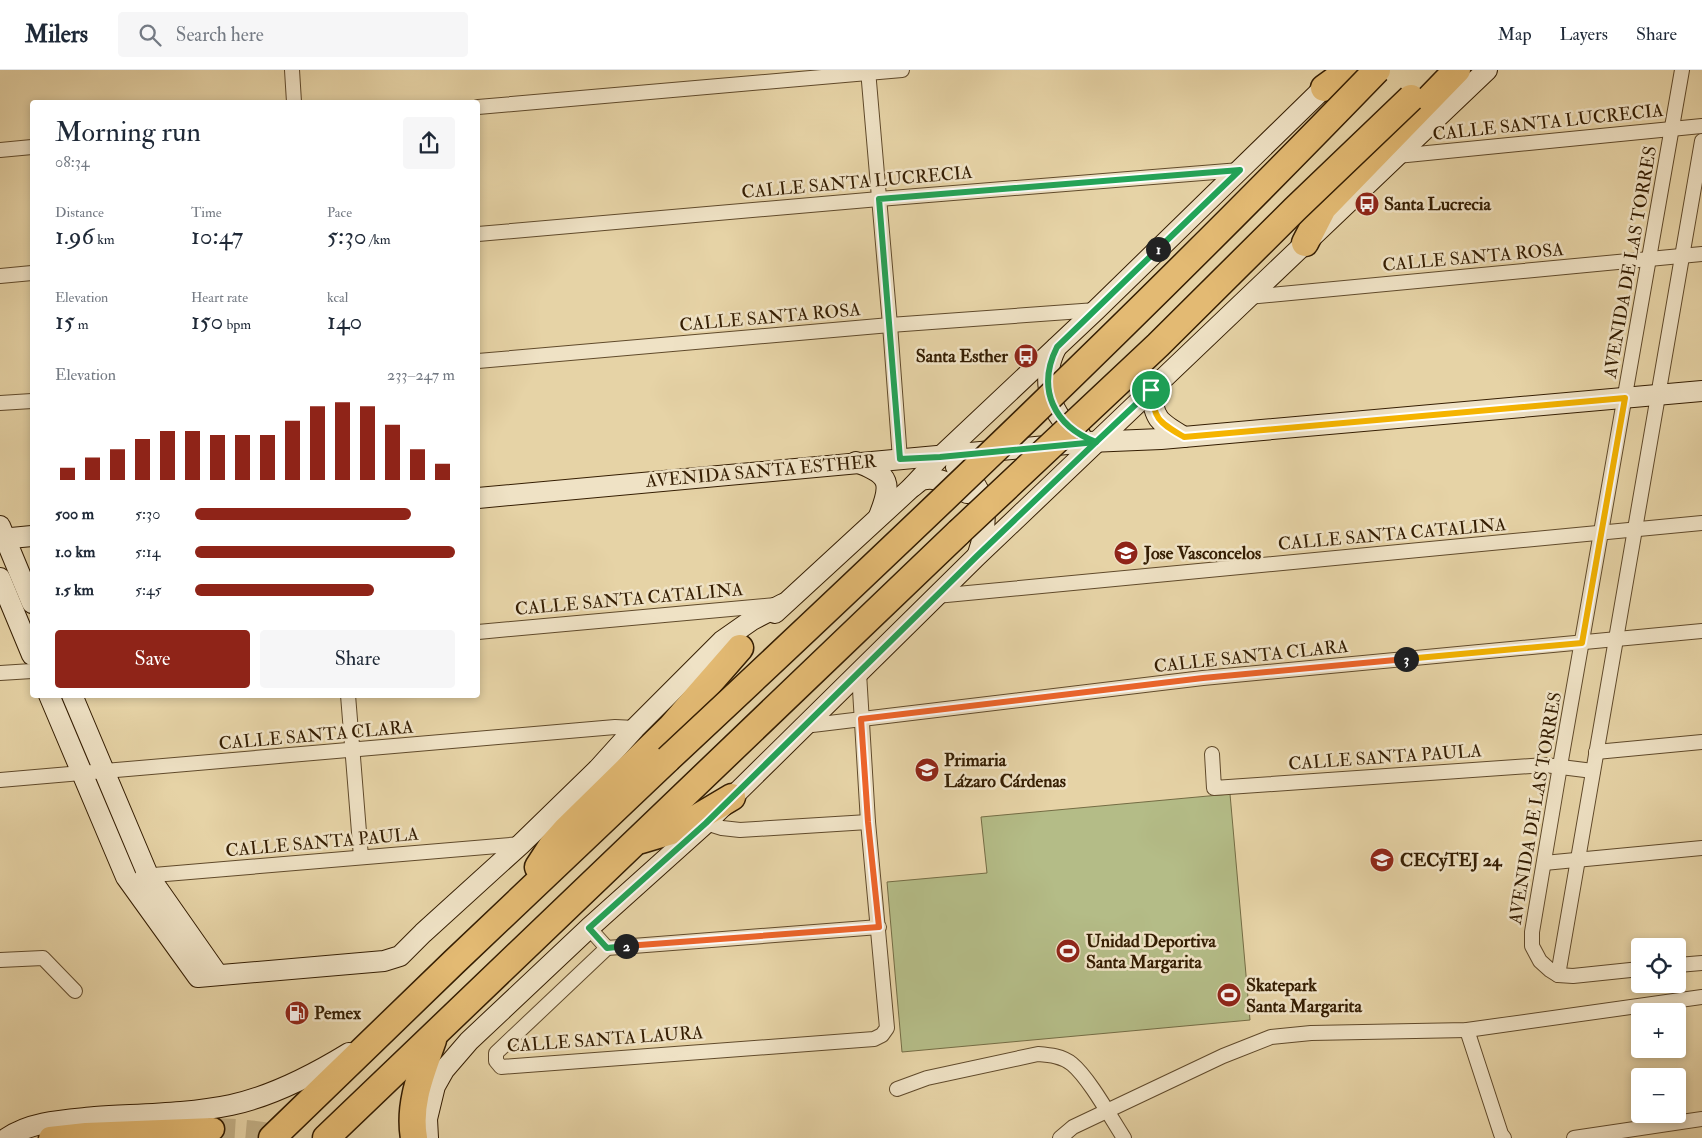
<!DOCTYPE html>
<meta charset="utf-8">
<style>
body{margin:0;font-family:"IM FELL Double Pica",serif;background:#f6f6f7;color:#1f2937;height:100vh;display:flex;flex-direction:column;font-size:19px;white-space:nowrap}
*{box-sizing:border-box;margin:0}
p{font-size:16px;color:#747a83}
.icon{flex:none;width:28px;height:28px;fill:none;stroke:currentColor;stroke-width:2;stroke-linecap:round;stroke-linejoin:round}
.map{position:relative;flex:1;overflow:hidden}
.details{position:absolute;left:30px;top:30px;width:450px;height:598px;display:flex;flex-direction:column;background:#fff;border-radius:5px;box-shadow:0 2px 8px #0003}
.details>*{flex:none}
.fabs{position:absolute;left:1631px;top:868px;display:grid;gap:10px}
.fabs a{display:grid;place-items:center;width:55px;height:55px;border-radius:5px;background:#fff;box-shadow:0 2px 8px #0003;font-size:25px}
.pin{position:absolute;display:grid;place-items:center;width:42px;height:42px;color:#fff;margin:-21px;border:2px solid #fff;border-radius:50%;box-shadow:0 1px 5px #0007}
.km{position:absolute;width:25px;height:25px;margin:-12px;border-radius:50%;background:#222;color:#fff;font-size:14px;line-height:25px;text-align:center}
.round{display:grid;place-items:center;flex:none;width:52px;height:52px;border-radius:5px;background:#f6f6f7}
.overview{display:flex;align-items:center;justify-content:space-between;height:85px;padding:0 25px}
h1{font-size:28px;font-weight:600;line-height:38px}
.stats{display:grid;grid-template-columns:repeat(3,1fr);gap:8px;height:85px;padding:5px 25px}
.stats div{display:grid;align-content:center}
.stats b{font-size:25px;font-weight:600}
.stats small{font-size:14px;font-weight:400}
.stats p{font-size:14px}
.chart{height:140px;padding:10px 25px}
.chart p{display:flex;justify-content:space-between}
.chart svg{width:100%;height:90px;margin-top:5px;stroke:#8f2418;stroke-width:6}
.primary-button{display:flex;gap:10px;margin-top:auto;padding:10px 25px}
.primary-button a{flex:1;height:58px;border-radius:5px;background:#8f2418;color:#fff;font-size:20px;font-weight:600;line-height:58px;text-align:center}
.primary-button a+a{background:#f6f6f7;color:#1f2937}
ul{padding:0 25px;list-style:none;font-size:16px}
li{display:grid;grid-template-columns:80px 60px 1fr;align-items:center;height:38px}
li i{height:12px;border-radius:6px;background:#8f2418}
header{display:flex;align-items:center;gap:30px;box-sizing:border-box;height:70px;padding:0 25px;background:#fff;border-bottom:1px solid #e0e1e3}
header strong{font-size:24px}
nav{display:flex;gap:28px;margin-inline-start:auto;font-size:18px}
.search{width:350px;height:45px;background:#f6f6f7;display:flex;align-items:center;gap:12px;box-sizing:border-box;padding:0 18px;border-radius:5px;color:#747a83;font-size:19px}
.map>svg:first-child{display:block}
.green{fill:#b4bc87;stroke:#746c44}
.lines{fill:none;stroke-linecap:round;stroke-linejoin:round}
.primary-tunnel{stroke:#c2af85;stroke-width:22;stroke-dasharray:22 11;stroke-linecap:butt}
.street-casing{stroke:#604a2b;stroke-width:16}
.secondary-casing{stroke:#341d02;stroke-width:22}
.primary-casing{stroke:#341d02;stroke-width:25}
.highway-casing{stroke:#341d02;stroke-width:29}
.street{stroke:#efe2c5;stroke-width:14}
.secondary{stroke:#efe2c5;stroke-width:20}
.primary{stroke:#e3ba73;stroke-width:22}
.highway{stroke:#e3ba73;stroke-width:26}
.highway-bridge-casing{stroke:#341d02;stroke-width:29;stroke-linecap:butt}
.highway-bridge{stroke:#e3ba73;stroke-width:26}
.split-1-casing{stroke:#fff;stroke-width:10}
.split-2-casing{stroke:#fff;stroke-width:10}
.split-3-casing{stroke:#fff;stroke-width:10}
.split-4-casing{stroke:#fff;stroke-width:10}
.split-1{stroke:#22a559;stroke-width:6}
.split-2{stroke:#22a559;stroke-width:6}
.split-3{stroke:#f0652b;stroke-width:6}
.split-4{stroke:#f5b400;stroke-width:6}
.labels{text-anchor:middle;stroke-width:5;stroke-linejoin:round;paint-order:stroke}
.street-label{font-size:18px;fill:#341d02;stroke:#efe2c5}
.poi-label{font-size:18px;font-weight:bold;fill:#341d02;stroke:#efe2c5;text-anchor:start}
</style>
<header>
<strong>Milers</strong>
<div class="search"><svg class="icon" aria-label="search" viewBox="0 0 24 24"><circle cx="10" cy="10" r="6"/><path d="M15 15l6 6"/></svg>Search here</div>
<nav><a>Map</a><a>Layers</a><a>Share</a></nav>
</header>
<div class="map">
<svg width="1702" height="1068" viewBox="0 0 1702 1068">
<rect width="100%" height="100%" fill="#e6d3a6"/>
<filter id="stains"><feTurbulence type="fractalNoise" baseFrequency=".004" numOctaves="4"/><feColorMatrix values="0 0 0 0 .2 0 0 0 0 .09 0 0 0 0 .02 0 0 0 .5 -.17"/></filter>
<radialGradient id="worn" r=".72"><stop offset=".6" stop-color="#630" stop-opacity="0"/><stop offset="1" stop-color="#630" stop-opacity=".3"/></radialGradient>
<polygon class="green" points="1230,724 1250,950 902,982 887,812 987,803 981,747"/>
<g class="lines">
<path class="primary-tunnel" d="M213 1059C238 1060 262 1061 286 1068"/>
<defs>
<g id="street">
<polyline points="292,0 294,32"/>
<polyline points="868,0 890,255 900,389"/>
<polyline points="478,37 902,0"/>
<polyline points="0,80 32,77"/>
<polyline points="1397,86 1702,56"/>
<polyline points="478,164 879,129 1240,100"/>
<polyline points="0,206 32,203"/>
<polyline points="1248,227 1702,184"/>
<polyline points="478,291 890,255 1096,240"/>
<polyline points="0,333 32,331"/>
<polyline points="936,526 1702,453"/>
<polyline points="478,562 775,535"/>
<polyline points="0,603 32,601"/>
<polyline points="348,625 361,787"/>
<polyline points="804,656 1203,608 1702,561"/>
<polyline points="1596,682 1702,672"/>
<polyline points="1212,684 1214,718 1545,695 1593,701"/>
<polyline points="0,710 615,657 635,658"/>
<polyline points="706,753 722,758 740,760 868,752"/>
<polyline points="1544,793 1702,778"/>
<polyline points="142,806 521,774"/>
<polyline points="589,858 607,878 496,983 496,991 501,997 874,969 882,965 887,958 868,752 859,603"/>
<polyline points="607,878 879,857"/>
<polyline points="0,890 43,888 75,921"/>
<polyline points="1678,895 1702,893"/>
<polyline points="1640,899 1573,906 1558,905 1550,900 1540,891 1532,876 1532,862 1560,696 1682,0"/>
<polyline points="1558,905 1702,71"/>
<polyline points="1467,960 1501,1064 1504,1068"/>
<path d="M897 1019 927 1008 1038 984C1050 985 1062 986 1072 994 1089 1008 1111 1048 1124 1068"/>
<polyline points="1060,1068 1073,1057 1223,986 1271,967 1311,963 1467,960 1702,927"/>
<polyline points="1574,1068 1702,1049"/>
</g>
<g id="secondary">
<path d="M1056 278C1040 310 1049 347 1081 366"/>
<path d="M1151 320C1154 350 1159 352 1184 367"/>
<path d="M856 392C891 405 892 413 879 446"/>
<path d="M956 397C990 418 989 451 978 484"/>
<path d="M912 417C915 415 919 411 922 410 935 405 956 416 967 423"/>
<polyline points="478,428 1089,372 1161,369 1702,321"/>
<polyline points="0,456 32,533"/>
<polyline points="0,469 32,466"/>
<polyline points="0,508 32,585"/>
<polyline points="775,543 912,417 940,387 1096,240 1334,8"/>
<polyline points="49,625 126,807 198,907 384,891 400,886 423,863 521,774 598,699 635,658 722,571 752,550 783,534"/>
<polyline points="72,625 148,805 218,905"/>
<path d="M7 1068C31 1051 66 1050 95 1047 139 1044 188 1044 231 1035 273 1026 313 1005 349 983"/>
<polyline points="428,1068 427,1049 435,1016 444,1000 469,971 589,858 706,753 977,486 1487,0"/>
</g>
<polyline id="primary" points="50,1068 86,1064 213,1059"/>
<g id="highway">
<polyline points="1324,18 1349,0"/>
<polyline points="1305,173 1323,138 1457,0"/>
<polyline points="641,770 678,759 732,727"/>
<polyline points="538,797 551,777 567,759 671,657 740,578"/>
<polyline points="272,1068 454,892 668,689"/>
<polyline points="326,1068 959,462"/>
<path d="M414 1068C408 1033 422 1002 433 970"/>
</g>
</defs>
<use href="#street" class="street-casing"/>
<use href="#secondary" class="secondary-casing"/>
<use href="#primary" class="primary-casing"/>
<use href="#highway" class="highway-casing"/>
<use href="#street" class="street"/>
<use href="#secondary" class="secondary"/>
<use href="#primary" class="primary"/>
<use href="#highway" class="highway"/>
<defs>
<g id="highway-bridge">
<polyline points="959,462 1158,275 1295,139 1411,28"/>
<path d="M668 689C909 464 1148 237 1377 0"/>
</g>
</defs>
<use href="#highway-bridge" class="highway-bridge-casing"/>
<use href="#highway-bridge" class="highway-bridge"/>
</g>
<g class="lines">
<defs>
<polyline id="split-1" points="1151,320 1096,372 940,387 900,389 879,129 1240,100 1158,179"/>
<path id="split-2" d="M626 876 607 878 589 858 706 753 977 486 1096 372C1054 356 1036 319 1057 277L1158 179"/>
<polyline id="split-3" points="626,876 879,857 868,752 861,649 1203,608 1406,589"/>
<path id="split-4" d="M1151 320C1154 350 1159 352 1184 367L1625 328 1582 573 1406 589"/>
</defs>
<use href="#split-1" class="split-1-casing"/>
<use href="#split-2" class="split-2-casing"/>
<use href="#split-3" class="split-3-casing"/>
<use href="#split-4" class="split-4-casing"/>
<use href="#split-1" class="split-1"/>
<use href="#split-2" class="split-2"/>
<use href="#split-3" class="split-3"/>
<use href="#split-4" class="split-4"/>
</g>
<defs>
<symbol id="bus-disc" viewBox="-11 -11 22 22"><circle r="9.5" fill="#8f2418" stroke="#efe2c5"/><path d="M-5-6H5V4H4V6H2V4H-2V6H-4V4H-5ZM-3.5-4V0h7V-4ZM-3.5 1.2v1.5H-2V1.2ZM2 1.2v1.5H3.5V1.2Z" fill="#fff"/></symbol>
<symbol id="school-disc" viewBox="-11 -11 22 22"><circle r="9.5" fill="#8f2418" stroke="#efe2c5"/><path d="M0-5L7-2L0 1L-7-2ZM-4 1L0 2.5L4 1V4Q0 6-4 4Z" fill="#fff"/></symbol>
<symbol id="university-disc" viewBox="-11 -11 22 22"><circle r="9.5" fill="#8f2418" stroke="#efe2c5"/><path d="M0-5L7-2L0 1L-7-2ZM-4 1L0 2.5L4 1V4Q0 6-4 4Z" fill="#fff"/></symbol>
<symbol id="stadium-disc" viewBox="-11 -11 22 22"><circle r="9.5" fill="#8f2418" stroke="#efe2c5"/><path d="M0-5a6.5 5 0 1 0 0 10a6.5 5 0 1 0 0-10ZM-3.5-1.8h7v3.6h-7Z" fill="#fff"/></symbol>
<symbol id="fuel-disc" viewBox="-11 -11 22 22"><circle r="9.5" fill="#8f2418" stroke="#efe2c5"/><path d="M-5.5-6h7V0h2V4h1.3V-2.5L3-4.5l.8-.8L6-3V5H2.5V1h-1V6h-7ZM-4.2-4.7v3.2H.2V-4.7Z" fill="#fff"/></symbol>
</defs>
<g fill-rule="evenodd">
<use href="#bus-disc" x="1353" y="120" width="28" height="28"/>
<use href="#bus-disc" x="1012" y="272" width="28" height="28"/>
<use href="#school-disc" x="1112" y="469" width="28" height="28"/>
<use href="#school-disc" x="913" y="686" width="28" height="28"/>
<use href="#university-disc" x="1368" y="776" width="28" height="28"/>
<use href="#stadium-disc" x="1054" y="867" width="28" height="28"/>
<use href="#stadium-disc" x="1215" y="911" width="28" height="28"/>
<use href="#fuel-disc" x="283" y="929" width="28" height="28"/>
</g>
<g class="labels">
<g class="street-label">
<text transform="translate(1548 52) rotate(-6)" y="6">CALLE SANTA LUCRECIA</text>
<text transform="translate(857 112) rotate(-5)" y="6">CALLE SANTA LUCRECIA</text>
<text transform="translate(1473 187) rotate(-5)" y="6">CALLE SANTA ROSA</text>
<text transform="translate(1630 192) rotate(-80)" y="6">AVENIDA DE LAS TORRES</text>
<text transform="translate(770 247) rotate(-5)" y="6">CALLE SANTA ROSA</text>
<text transform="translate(761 401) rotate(-5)" y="6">AVENIDA SANTA ESTHER</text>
<text transform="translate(1392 464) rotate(-5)" y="6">CALLE SANTA CATALINA</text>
<text transform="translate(629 529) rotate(-5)" y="6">CALLE SANTA CATALINA</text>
<text transform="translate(1251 586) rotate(-6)" y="6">CALLE SANTA CLARA</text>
<text transform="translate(316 665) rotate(-5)" y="6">CALLE SANTA CLARA</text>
<text transform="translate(1385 687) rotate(-4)" y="6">CALLE SANTA PAULA</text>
<text transform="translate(1535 738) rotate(-80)" y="6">AVENIDA DE LAS TORRES</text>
<text transform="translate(322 772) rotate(-5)" y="6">CALLE SANTA PAULA</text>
<text transform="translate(605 969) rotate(-4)" y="6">CALLE SANTA LAURA</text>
</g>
<g class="poi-label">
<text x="1384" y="140">Santa Lucrecia</text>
<text x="1008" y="292" text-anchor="end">Santa Esther</text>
<text x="1144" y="489">Jose Vasconcelos</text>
<text x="944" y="696">Primaria<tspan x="944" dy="21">Lázaro Cárdenas</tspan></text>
<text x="1400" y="796">CECyTEJ 24</text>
<text x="1086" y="877">Unidad Deportiva<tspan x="1086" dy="21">Santa Margarita</tspan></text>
<text x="1246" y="921">Skatepark<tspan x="1246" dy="21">Santa Margarita</tspan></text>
<text x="314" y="949">Pemex</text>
</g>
</g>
<rect width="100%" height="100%" filter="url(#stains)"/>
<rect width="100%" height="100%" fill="url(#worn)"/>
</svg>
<div class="fabs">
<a><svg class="icon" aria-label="locate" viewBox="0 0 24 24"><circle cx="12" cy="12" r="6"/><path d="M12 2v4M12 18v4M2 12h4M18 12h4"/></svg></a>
<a>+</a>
<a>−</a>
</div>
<div class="pin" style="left:1151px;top:320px;background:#1e9e55"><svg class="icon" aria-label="arrive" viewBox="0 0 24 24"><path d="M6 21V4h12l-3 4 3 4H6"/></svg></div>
<b class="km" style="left:1158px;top:179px">1</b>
<b class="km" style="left:626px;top:876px">2</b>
<b class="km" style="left:1406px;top:589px">3</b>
<section class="details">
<div class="overview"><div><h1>Morning run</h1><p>08:34</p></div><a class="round"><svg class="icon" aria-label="share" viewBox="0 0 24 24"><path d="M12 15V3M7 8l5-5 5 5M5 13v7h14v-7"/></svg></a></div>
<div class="stats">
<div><p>Distance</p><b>1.96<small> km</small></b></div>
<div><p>Time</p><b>10:47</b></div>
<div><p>Pace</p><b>5:30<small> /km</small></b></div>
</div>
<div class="stats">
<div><p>Elevation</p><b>15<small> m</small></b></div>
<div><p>Heart rate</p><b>150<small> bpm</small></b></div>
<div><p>kcal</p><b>140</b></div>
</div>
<div class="chart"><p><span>Elevation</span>233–247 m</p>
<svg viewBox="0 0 160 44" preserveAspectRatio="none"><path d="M5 44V38M15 44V33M25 44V29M35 44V24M45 44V20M55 44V20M65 44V22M75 44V22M85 44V22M95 44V15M105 44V8M115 44V6M125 44V8M135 44V17M145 44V29M155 44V36"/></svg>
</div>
<ul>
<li><b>500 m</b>5:30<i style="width:83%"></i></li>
<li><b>1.0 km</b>5:14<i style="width:100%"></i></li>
<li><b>1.5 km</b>5:45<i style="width:69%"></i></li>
</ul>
<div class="primary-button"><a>Save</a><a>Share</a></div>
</section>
</div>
